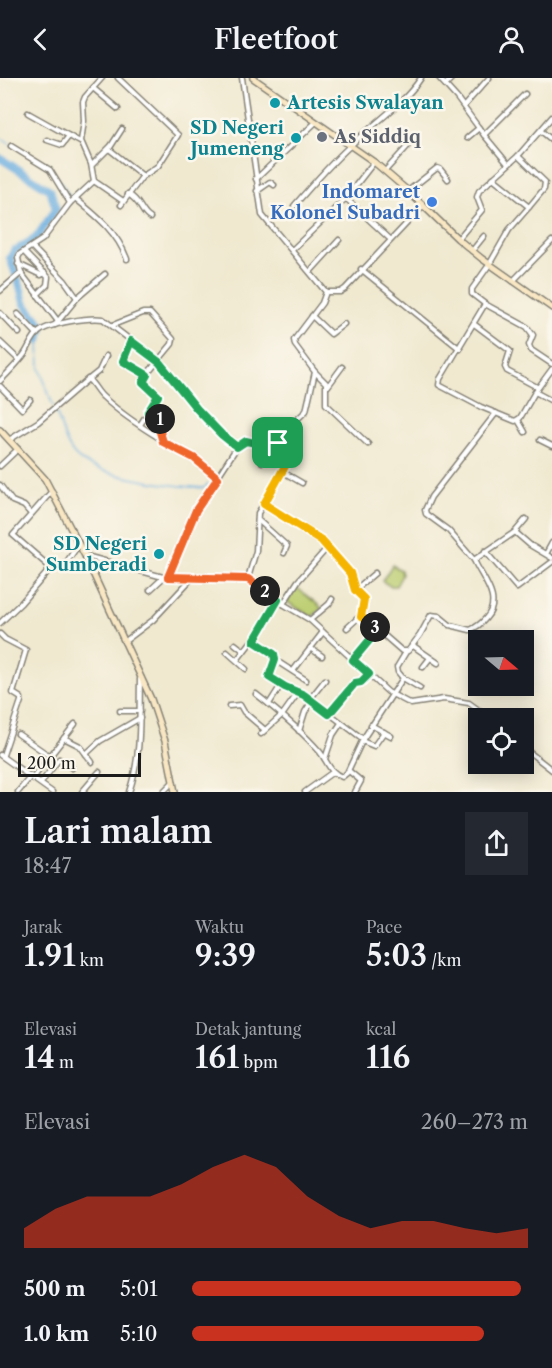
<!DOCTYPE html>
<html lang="id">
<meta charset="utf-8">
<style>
body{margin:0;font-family:"Libre Caslon Text",serif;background:#242831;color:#f1f3f6;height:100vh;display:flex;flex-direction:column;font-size:22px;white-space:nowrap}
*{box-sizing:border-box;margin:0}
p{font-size:20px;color:#9ea1a6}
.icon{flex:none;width:33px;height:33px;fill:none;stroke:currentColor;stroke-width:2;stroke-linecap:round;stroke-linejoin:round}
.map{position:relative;height:714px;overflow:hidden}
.details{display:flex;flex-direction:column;background:#171b24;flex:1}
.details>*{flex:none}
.needle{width:39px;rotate:109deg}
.controls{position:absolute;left:468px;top:552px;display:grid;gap:12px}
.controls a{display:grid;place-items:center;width:66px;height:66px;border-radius:0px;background:#171b24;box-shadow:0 3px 15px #0003;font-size:30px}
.scale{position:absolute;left:18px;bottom:15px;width:123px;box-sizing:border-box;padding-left:6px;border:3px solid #1c1c1c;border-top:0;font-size:16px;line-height:21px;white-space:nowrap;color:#1c1c1c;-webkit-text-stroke:4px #fbf7ec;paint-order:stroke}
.pin{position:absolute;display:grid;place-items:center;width:51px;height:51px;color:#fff;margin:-26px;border-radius:12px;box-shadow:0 3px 9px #0006}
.km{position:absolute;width:30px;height:30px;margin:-15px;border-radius:50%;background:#222;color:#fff;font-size:16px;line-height:30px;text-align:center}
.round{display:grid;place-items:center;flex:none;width:63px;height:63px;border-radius:0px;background:#242831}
.head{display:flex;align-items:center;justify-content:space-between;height:102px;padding:0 24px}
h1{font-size:33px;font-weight:600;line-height:45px}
.metrics{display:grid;grid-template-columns:repeat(3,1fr);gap:9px;height:102px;padding:6px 24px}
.metrics div{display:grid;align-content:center}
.metrics b{font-size:30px;font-weight:600}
.metrics small{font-size:16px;font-weight:400}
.metrics p{font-size:16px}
.chart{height:168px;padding:12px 24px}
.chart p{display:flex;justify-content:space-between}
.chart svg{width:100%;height:108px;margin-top:6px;fill:#c8321e;opacity:.7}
ul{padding:0 24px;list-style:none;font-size:20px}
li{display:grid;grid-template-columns:96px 72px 1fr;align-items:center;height:45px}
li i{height:15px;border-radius:8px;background:#c8321e}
header{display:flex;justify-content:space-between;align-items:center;height:78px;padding:0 24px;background:#171b24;font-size:27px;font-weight:600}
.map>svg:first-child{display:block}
.green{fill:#bcce71;stroke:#6c7546;stroke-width:1.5}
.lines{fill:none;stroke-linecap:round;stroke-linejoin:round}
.stream{stroke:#6aaddf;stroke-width:1.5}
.river{stroke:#6aaddf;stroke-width:8}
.minor-casing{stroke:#868276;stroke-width:7}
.secondary-casing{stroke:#868276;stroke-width:8}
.minor{stroke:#fff;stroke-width:4}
.secondary{stroke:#f9e7c3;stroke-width:5}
.split-1-casing{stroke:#fff;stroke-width:12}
.split-2-casing{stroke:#fff;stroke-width:12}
.split-3-casing{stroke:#fff;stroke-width:12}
.split-4-casing{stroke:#fff;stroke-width:12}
.split-1{stroke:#22a559;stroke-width:8}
.split-2{stroke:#f0652b;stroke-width:8}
.split-3{stroke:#22a559;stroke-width:8}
.split-4{stroke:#f5b400;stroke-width:8}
.culture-dot{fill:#0f9aa8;stroke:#fbf7ec;stroke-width:2}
.worship-dot{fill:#6b7280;stroke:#fbf7ec;stroke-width:2}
.shop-dot{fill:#3f7fe0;stroke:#fbf7ec;stroke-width:2}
.labels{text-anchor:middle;stroke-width:5;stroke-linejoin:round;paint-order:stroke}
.culture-label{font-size:18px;font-weight:bold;fill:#0d838f;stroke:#fbf7ec;text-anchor:end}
.worship-label{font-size:18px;font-weight:bold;fill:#5b616d;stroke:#fbf7ec;text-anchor:start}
.shop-label{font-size:18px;font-weight:bold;fill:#366cbe;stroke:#fbf7ec;text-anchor:end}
</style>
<header><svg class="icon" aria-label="back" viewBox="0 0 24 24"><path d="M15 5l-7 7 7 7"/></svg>Fleetfoot<svg class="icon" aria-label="person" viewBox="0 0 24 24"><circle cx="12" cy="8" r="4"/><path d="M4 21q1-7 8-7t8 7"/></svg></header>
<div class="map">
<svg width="552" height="714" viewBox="0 0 552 714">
<rect width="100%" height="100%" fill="#fbf7ec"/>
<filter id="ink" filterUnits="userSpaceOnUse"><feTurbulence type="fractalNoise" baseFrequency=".0167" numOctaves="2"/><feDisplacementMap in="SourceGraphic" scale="12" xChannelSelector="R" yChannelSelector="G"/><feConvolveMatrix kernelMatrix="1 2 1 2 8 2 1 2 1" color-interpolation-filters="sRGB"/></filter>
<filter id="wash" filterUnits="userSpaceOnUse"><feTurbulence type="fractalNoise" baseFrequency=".008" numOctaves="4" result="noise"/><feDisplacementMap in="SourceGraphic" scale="24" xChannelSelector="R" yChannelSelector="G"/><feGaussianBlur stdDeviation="1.35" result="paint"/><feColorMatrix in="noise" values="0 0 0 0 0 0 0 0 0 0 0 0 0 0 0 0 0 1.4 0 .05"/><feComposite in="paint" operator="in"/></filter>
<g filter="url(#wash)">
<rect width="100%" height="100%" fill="#f0e9d0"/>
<g class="green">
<polygon points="392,487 401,492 402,497 396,508 390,508 382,503"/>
<polygon points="296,509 322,530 312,539 287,524"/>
</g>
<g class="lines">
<g class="stream">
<polyline points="0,59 11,67"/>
<polyline points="54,95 72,121"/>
<polyline points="39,262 40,291 53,328"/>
<path d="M55 333C62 346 63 363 73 375 91 399 173 408 204 410L208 406"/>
</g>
<g class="river">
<polyline points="0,80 50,112 56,131 36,160 20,170"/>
<polyline points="14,173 10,180 20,208 24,225 42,247 39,262"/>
</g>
</g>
</g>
<g filter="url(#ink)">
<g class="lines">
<defs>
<g id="minor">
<polyline points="118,0 178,57 158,88 142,99 121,127"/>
<polyline points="242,0 262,137 326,214"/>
<polyline points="439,0 457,20 484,57 508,86"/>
<polyline points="446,6 452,0"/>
<polyline points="93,10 118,31"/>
<polyline points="464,28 489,0"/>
<polyline points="28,35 80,64"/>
<polyline points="541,53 552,62"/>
<polyline points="484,57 525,16"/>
<polyline points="467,60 479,50"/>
<polyline points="47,62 62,67 69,58"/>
<polyline points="11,68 50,92 70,125"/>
<polyline points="109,71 143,98"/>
<polyline points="518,78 545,104 544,111 529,129"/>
<polyline points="92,87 111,68 122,51"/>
<polyline points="385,93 407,69"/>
<polyline points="493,100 529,129 509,152 489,187 472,211 472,216 485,226 440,301 439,307 481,329 515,343 520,340 535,314"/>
<polyline points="256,101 316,44"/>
<polyline points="94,103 123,123"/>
<polyline points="337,112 390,161"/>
<polyline points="257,113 270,104 274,107"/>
<polyline points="408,113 437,90 440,91 448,101"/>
<path d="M128 116C142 124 140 134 150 140"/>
<path d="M76 121C98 139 117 154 127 181"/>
<path d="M294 128C312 107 330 86 351 67 374 45 403 27 421 0"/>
<polyline points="458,161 482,132 477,119 479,113 518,78 552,39"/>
<polyline points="32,169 65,203 77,220"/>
<polyline points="292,172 346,120 374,84"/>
<polyline points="472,173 484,158"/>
<polyline points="24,174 48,199 47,207 37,217"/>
<polyline points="18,186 41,197 45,195"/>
<polyline points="361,191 460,271"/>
<polyline points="310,194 339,162"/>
<polyline points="21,195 57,242"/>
<polyline points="513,203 552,163"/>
<polyline points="0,213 21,195 18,180 20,176 43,161 70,125 94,103 91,86 81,63 84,43 83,24 85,19 102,0"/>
<polyline points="326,214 340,214 345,211 423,128"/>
<polyline points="485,226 527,249 533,257 529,267 531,272 552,286"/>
<polyline points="0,235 19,255"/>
<polyline points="18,236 37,256"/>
<polyline points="312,238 331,256 344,246"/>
<polyline points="474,246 510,273 505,289 507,293 537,309"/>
<polyline points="55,247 77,220 105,196"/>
<polyline points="113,247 143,235 150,235 173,261 172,266 143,301 144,306 158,319 140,347"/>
<polyline points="131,263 123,283 147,297"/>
<polyline points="0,264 19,282"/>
<polyline points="552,291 535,314 552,323"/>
<polyline points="315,294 326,305 326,326 368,366"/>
<polyline points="89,301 99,293 106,278"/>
<path d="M0 303C8 295 16 287 23 278 29 271 31 260 39 254 50 245 89 239 103 241L159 284 197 331 222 358 237 369"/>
<polyline points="0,308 22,331 30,322"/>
<polyline points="328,308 342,289"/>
<polyline points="148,334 164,344"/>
<polyline points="167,338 160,354 163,364 194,380 217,400"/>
<polyline points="518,342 525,354"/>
<path d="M9 362 38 344 88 301C94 306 97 314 103 319 121 336 141 349 161 361"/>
<polyline points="540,362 552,368"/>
<polyline points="262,384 267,368"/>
<polyline points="0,388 18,371"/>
<polyline points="283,394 302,405"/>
<polyline points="0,407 12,423 24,428 31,436"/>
<polyline points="264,426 321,462 350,495 355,512 364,521 361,539"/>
<polyline points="258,442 287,468 284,475"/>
<polyline points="515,454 526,441"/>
<polyline points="485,473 517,510 552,484"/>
<polyline points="546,476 552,465"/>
<polyline points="86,478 163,499 248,501 278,523 310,542 388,614 411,626 444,621 469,625 490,640"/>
<polyline points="474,482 448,452 426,436 425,432 431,419 496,335"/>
<polyline points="51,490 13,457 52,413"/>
<polyline points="168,499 196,432 237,369 246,363 264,368 271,368 278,365 288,350 306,333 315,294 295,267 294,262 322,225 326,214"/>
<polyline points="248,500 256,473 258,435 279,402 289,381 289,376 278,365"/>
<polyline points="150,512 163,500"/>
<polyline points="355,512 375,495"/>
<polyline points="283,526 298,503 328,469"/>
<polyline points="310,542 329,526 332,521"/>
<polyline points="0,545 21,525 51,490 66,485 79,466"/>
<polyline points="347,550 359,539 378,552"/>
<polyline points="0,556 5,561 26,572 13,615 21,620 21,623 3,677"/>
<polyline points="124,564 153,542 192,500"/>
<polyline points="235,566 244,573"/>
<polyline points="412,567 438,585"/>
<polyline points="310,570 322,578"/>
<polyline points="227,574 246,591"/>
<polyline points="237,582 251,564 254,563"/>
<polyline points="275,582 306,602"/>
<path d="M353 582 378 552 402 573H408L420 557 431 537 439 538 450 547 470 552C477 549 482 545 486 540 503 521 482 501 474 482L515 454 530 467 552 480"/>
<polyline points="423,589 430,580"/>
<polyline points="293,593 323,554"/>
<polyline points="403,600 420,610"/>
<path d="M256 616C279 634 301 652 320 674 328 684 329 694 342 699L347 695 363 661 305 617 285 609 271 601 269 597 275 582 274 576 254 563 278 523"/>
<polyline points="310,621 325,602"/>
<polyline points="269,626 281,607"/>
<polyline points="229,628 240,627 244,634 265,652"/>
<polyline points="120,633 140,633"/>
<polyline points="329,636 355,605 361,604 369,596"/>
<polyline points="371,647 391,658"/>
<polyline points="299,653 305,634 312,623"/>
<polyline points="18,656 51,679"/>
<polyline points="261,656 283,636 298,615"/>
<polyline points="64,660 80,668 92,684"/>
<polyline points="363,661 403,600 398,594 397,589 406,574"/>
<polyline points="362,663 374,668 384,654"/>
<polyline points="524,670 552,692"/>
<polyline points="86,676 100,663 140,640"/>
<polyline points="0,677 52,714"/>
<polyline points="325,681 333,657 341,645"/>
<polyline points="349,693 361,703 355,714"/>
<polyline points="33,700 75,646"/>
<polyline points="41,705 59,681 72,690"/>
<polyline points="18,714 31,698"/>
<polyline points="82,714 99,694"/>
<path d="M129 714C142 677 139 640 140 601"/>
<polyline points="163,714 173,704"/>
<polyline points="305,714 333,694"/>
</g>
<g id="secondary">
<polyline points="253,0 374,84 408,113 458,161 481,180 552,230"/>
<polyline points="0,352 45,401 85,478 151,621 165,663 175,714"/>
</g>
</defs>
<use href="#minor" class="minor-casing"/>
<use href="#secondary" class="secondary-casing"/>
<use href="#minor" class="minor"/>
<use href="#secondary" class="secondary"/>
</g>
</g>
<g class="lines" filter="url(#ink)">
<defs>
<path id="split-1" d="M160 341 148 334 158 318 143 304 147 297 123 283 131 263 159 284 197 331 222 357 237 369 246 363C258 365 267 371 278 365"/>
<polyline id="split-2" points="160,341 164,344 160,354 163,364 194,380 218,400 196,432 168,499 248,501 265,513"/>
<polyline id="split-3" points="265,513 278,522 254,563 274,576 275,582 269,599 285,609 304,617 329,636 355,605 361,604 369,596 353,582 378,552 375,549"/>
<polyline id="split-4" points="278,365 289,376 289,381 264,426 321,462 350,495 355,512 364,521 361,539 375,549"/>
</defs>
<use href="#split-1" class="split-1-casing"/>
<use href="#split-2" class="split-2-casing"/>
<use href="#split-3" class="split-3-casing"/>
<use href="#split-4" class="split-4-casing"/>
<use href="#split-1" class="split-1"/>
<use href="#split-2" class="split-2"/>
<use href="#split-3" class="split-3"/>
<use href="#split-4" class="split-4"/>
</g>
<g class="culture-dot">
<circle cx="275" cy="25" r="6"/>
<circle cx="296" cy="60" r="6"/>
<circle cx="159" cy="476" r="6"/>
</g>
<circle class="worship-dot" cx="322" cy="59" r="6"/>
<circle class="shop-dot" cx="432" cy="124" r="6"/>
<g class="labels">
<g class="culture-label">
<text x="287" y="31" text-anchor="start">Artesis Swalayan</text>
<text x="284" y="56">SD Negeri<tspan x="284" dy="21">Jumeneng</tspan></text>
<text x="147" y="472">SD Negeri<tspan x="147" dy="21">Sumberadi</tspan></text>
</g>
<g class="worship-label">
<text x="334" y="65">As Siddiq</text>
</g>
<g class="shop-label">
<text x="420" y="120">Indomaret<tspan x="420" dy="21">Kolonel Subadri</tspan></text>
</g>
</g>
</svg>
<div class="controls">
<a><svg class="needle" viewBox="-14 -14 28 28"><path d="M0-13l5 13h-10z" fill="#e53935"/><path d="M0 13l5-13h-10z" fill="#9ea1a6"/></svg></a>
<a><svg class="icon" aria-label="locate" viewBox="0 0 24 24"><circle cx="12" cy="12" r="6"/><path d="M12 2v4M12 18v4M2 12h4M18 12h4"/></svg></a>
</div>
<div class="scale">200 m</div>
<div class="pin" style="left:278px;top:365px;background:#1e9e55"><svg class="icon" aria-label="arrive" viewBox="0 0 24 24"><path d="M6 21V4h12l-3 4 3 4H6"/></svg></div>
<b class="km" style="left:160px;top:341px">1</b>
<b class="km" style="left:265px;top:513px">2</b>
<b class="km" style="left:375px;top:549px">3</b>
</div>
<section class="details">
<div class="head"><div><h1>Lari malam</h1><p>18:47</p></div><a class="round"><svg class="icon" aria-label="share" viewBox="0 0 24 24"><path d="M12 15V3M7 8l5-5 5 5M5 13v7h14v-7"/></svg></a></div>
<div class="metrics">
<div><p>Jarak</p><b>1.91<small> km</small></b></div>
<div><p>Waktu</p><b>9:39</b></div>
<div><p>Pace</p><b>5:03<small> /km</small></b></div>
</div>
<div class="metrics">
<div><p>Elevasi</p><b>14<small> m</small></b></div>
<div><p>Detak jantung</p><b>161<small> bpm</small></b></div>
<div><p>kcal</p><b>116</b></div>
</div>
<div class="chart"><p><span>Elevasi</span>260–273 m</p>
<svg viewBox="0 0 160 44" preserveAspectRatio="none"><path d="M0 44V36L10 28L20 23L30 23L40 23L50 18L60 11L70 6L80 11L90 23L100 31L110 36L120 33L130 33L140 36L150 38L160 36V44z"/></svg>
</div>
<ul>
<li><b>500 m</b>5:01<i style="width:98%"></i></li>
<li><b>1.0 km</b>5:10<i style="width:87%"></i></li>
</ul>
</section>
